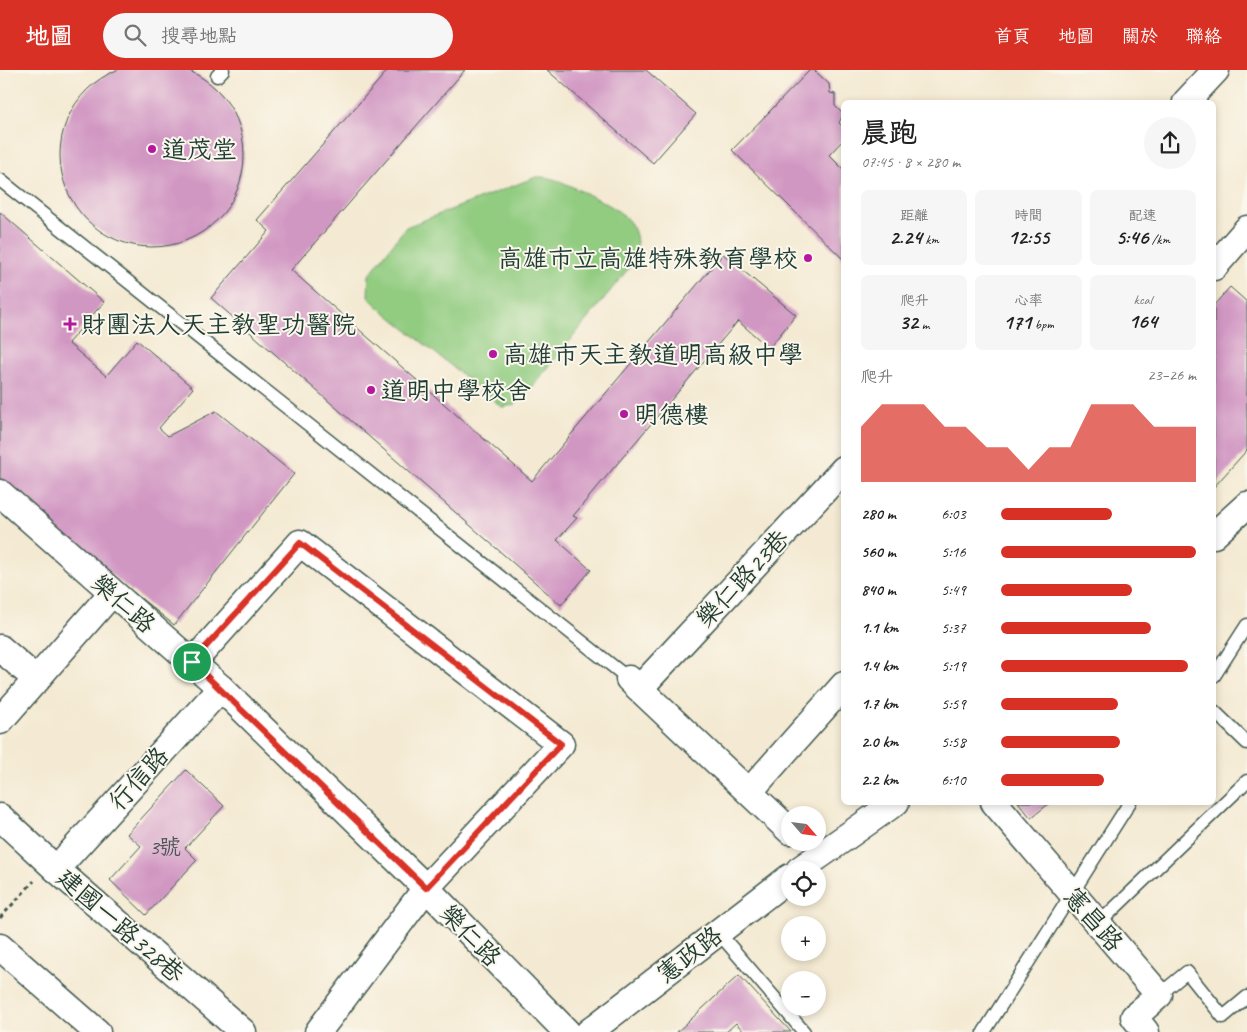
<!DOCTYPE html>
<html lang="zh-TW">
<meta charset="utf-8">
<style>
body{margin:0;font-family:Caveat,"LXGW WenKai TC",sans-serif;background:#f6f6f6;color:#222;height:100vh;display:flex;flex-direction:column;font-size:19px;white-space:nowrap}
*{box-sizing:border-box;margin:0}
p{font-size:16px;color:#767676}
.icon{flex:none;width:28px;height:28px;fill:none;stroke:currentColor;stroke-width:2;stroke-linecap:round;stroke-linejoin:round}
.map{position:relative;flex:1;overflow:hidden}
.side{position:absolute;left:841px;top:30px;width:375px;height:705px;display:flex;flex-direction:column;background:#fff;border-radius:8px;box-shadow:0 2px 8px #0003}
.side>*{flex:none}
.needle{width:32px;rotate:118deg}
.tools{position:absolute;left:781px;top:736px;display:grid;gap:10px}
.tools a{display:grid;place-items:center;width:45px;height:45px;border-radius:50%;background:#fff;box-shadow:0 2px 8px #0003;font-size:25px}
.pin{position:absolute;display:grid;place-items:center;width:42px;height:42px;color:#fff;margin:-21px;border:2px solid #fff;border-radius:50%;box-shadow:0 1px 5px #0007}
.round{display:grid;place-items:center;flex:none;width:52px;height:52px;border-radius:26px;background:#f6f6f6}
.head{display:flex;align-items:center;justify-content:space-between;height:85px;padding:0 20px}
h1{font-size:28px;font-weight:600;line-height:38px}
.stats{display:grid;grid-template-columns:repeat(3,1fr);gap:8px;height:85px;padding:5px 20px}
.stats div{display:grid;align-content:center;border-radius:8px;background:#f6f6f6;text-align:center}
.stats b{font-size:21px;font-weight:600}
.stats small{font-size:14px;font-weight:400}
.stats p{font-size:14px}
.chart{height:140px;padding:10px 20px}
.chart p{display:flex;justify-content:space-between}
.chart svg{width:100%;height:90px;margin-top:5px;fill:#d93025;opacity:.7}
ul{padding:0 20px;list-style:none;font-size:16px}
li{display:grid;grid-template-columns:80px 60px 1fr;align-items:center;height:38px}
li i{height:12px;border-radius:6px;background:#d93025}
header{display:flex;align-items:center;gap:30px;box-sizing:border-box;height:70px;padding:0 25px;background:#d93025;color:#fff}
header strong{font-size:24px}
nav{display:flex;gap:28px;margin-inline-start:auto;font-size:18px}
.search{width:350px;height:45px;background:#f6f6f6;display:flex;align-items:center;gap:12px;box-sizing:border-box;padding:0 18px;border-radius:28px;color:#767676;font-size:19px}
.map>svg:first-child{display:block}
.green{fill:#92cc81;stroke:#58845a}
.building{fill:#d197c3}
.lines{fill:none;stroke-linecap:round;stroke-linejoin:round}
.service-casing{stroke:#3f574c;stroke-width:15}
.minor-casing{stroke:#3f574c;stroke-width:29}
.path{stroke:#3f574c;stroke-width:3;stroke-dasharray:4 4;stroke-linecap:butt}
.service{stroke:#fff;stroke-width:12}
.minor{stroke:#fff;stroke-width:26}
.route-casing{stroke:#fff;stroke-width:10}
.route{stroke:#d93025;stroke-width:6}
.poi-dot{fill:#b5179e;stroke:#fbf7ec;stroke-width:2}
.labels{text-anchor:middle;stroke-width:4;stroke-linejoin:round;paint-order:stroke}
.number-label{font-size:22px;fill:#4c5458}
.poi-label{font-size:25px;fill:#1f3d34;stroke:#fbf7ec;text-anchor:start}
.street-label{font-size:25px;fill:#1f3d34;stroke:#fbf7ec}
</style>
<header>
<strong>地圖</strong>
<div class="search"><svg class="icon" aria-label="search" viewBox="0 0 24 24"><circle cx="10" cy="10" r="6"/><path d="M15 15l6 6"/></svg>搜尋地點</div>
<nav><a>首頁</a><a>地圖</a><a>關於</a><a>聯絡</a></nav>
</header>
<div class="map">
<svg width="1247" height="962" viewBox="0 0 1247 962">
<rect width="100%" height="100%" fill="#fbf7ec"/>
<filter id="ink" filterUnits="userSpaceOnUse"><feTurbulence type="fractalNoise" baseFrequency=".02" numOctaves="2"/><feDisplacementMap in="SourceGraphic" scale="10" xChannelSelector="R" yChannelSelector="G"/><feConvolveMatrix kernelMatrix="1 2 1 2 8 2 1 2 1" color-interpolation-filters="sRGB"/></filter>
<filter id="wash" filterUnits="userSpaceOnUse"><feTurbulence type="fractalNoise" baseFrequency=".0096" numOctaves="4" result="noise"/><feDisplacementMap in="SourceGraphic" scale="20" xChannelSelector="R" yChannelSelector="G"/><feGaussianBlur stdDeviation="1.12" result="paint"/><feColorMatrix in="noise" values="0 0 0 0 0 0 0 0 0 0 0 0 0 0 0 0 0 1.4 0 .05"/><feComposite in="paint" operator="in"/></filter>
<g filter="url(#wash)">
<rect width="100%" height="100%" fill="#f4ead3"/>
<path class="green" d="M536 107C553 106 566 114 581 121 612 136 649 150 633 193L525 326 514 335 502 337 376 235 368 226 369 205 406 157Z"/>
<g id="blocks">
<g class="building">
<circle cx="152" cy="85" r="92"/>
<polygon points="388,0 465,0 291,200 532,411 723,184 796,245 769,278 738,251 573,446 577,448 557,470 591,500 561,535 211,228 269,161 257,150"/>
<polygon points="547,0 646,0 696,44 653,93"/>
<polygon points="810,0 814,0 829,14 830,23 835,24 835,36 843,44 839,53 844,58 844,69 829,85 844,100 844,190 732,80"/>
<polygon points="0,142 104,232 68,273 106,306 137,270 193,318 159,358 168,366 216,341 294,404 174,555 65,467 0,411"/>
<polygon points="1230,217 1247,232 1247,380 1214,417 1214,235"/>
<polygon points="186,700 224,736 185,778 197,790 146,845 110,810 141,776 127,764"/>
<polygon points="1018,732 1051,732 1031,748"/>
<polygon points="739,905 791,962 744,962 736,953 726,962 677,962"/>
</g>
</g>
</g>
<g filter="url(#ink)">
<use href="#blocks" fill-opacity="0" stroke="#3f574c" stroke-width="1"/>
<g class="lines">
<defs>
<g id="service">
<polyline points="217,6 223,0"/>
<polyline points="0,110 629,609"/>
<polyline points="1214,606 1247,555"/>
<polyline points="1214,641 1247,673"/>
<polyline points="1098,854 1247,711"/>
<polyline points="718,862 804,962"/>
<polyline points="1159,925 1187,902 1223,947 1247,927"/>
<polyline points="984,962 1130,732"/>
</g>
<g id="minor">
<polyline points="1186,32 1216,0"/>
<polyline points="1214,197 1247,159"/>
<polyline points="0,423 221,618 426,818 567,962"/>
<polyline points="1214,465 1247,435"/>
<polyline points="0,578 37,610"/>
<polyline points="193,592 300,473 561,674 426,818 318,962"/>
<polyline points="629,609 790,761"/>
<polyline points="640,618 844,399"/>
<polyline points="0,651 112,523"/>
<polyline points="749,722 844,615"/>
<polyline points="994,732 1159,925 1134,947 1146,962"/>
<polyline points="0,747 56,799 243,962"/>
<polyline points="56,799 221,618"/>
<polyline points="799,800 896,732"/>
<polyline points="0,877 97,962"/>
<polyline points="589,962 790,807"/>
</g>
</defs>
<use href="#service" class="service-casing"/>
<use href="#minor" class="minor-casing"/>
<polyline class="path" points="0,848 34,811"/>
<use href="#service" class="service"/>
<use href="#minor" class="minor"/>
</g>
</g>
<g class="lines" filter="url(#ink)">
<defs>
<polygon id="route" points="300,473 561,674 426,818 192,592"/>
</defs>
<use href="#route" class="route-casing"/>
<use href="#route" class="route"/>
</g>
<g class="poi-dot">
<circle cx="152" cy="79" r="5"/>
<circle cx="808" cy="188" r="5"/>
<path d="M67.5 246.5h5v5h5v5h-5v5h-5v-5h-5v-5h5z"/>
<circle cx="493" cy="284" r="5"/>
<circle cx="371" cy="320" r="5"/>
<circle cx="624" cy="344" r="5"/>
</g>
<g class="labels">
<g class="number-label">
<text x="165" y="784">3號</text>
</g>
<g class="poi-label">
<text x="162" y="88">道茂堂</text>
<text x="798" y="197" text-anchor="end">高雄市立高雄特殊教育學校</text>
<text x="81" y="263">財團法人天主教聖功醫院</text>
<text x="503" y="293">高雄市天主教道明高級中學</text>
<text x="381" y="329">道明中學校舍</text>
<text x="634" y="353">明德樓</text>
</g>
<g class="street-label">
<text transform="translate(742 508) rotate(-47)" y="9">樂仁路23巷</text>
<text transform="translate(124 533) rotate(41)" y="9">樂仁路</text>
<text transform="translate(138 708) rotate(-48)" y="9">行信路</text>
<text transform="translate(1094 849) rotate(49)" y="9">憲昌路</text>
<text transform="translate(121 855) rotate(41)" y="9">建國一路328巷</text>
<text transform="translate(471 865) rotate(46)" y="9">樂仁路</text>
<text transform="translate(689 884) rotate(-38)" y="9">憲政路</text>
</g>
</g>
</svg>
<div class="tools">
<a><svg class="needle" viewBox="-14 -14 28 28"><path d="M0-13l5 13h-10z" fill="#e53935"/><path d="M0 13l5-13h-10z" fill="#767676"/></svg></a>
<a><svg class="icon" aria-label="locate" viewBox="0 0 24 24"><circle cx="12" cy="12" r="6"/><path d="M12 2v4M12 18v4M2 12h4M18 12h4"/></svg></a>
<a>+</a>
<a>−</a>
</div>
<div class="pin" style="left:192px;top:592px;background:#1e9e55"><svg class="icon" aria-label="arrive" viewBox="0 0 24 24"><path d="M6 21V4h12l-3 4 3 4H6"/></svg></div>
<section class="side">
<div class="head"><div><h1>晨跑</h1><p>07:45 · 8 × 280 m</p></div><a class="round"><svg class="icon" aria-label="share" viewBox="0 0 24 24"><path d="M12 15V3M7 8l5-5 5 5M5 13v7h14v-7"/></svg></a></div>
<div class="stats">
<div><p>距離</p><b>2.24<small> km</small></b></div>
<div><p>時間</p><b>12:55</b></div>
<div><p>配速</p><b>5:46<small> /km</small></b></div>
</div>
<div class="stats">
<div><p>爬升</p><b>32<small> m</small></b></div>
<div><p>心率</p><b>171<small> bpm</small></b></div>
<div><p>kcal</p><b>164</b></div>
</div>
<div class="chart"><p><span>爬升</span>23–26 m</p>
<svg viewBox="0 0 160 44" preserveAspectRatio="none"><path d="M0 44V17L10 6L20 6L30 6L40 17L50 17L60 27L70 27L80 38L90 27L100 27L110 6L120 6L130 6L140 17L150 17L160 17V44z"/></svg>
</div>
<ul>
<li><b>280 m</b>6:03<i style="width:57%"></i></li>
<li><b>560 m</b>5:16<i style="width:100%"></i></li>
<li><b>840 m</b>5:49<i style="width:67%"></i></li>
<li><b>1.1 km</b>5:37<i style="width:77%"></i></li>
<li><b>1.4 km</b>5:19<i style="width:96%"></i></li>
<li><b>1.7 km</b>5:59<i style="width:60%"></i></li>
<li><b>2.0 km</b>5:58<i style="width:61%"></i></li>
<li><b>2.2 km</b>6:10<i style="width:53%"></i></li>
</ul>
</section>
</div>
